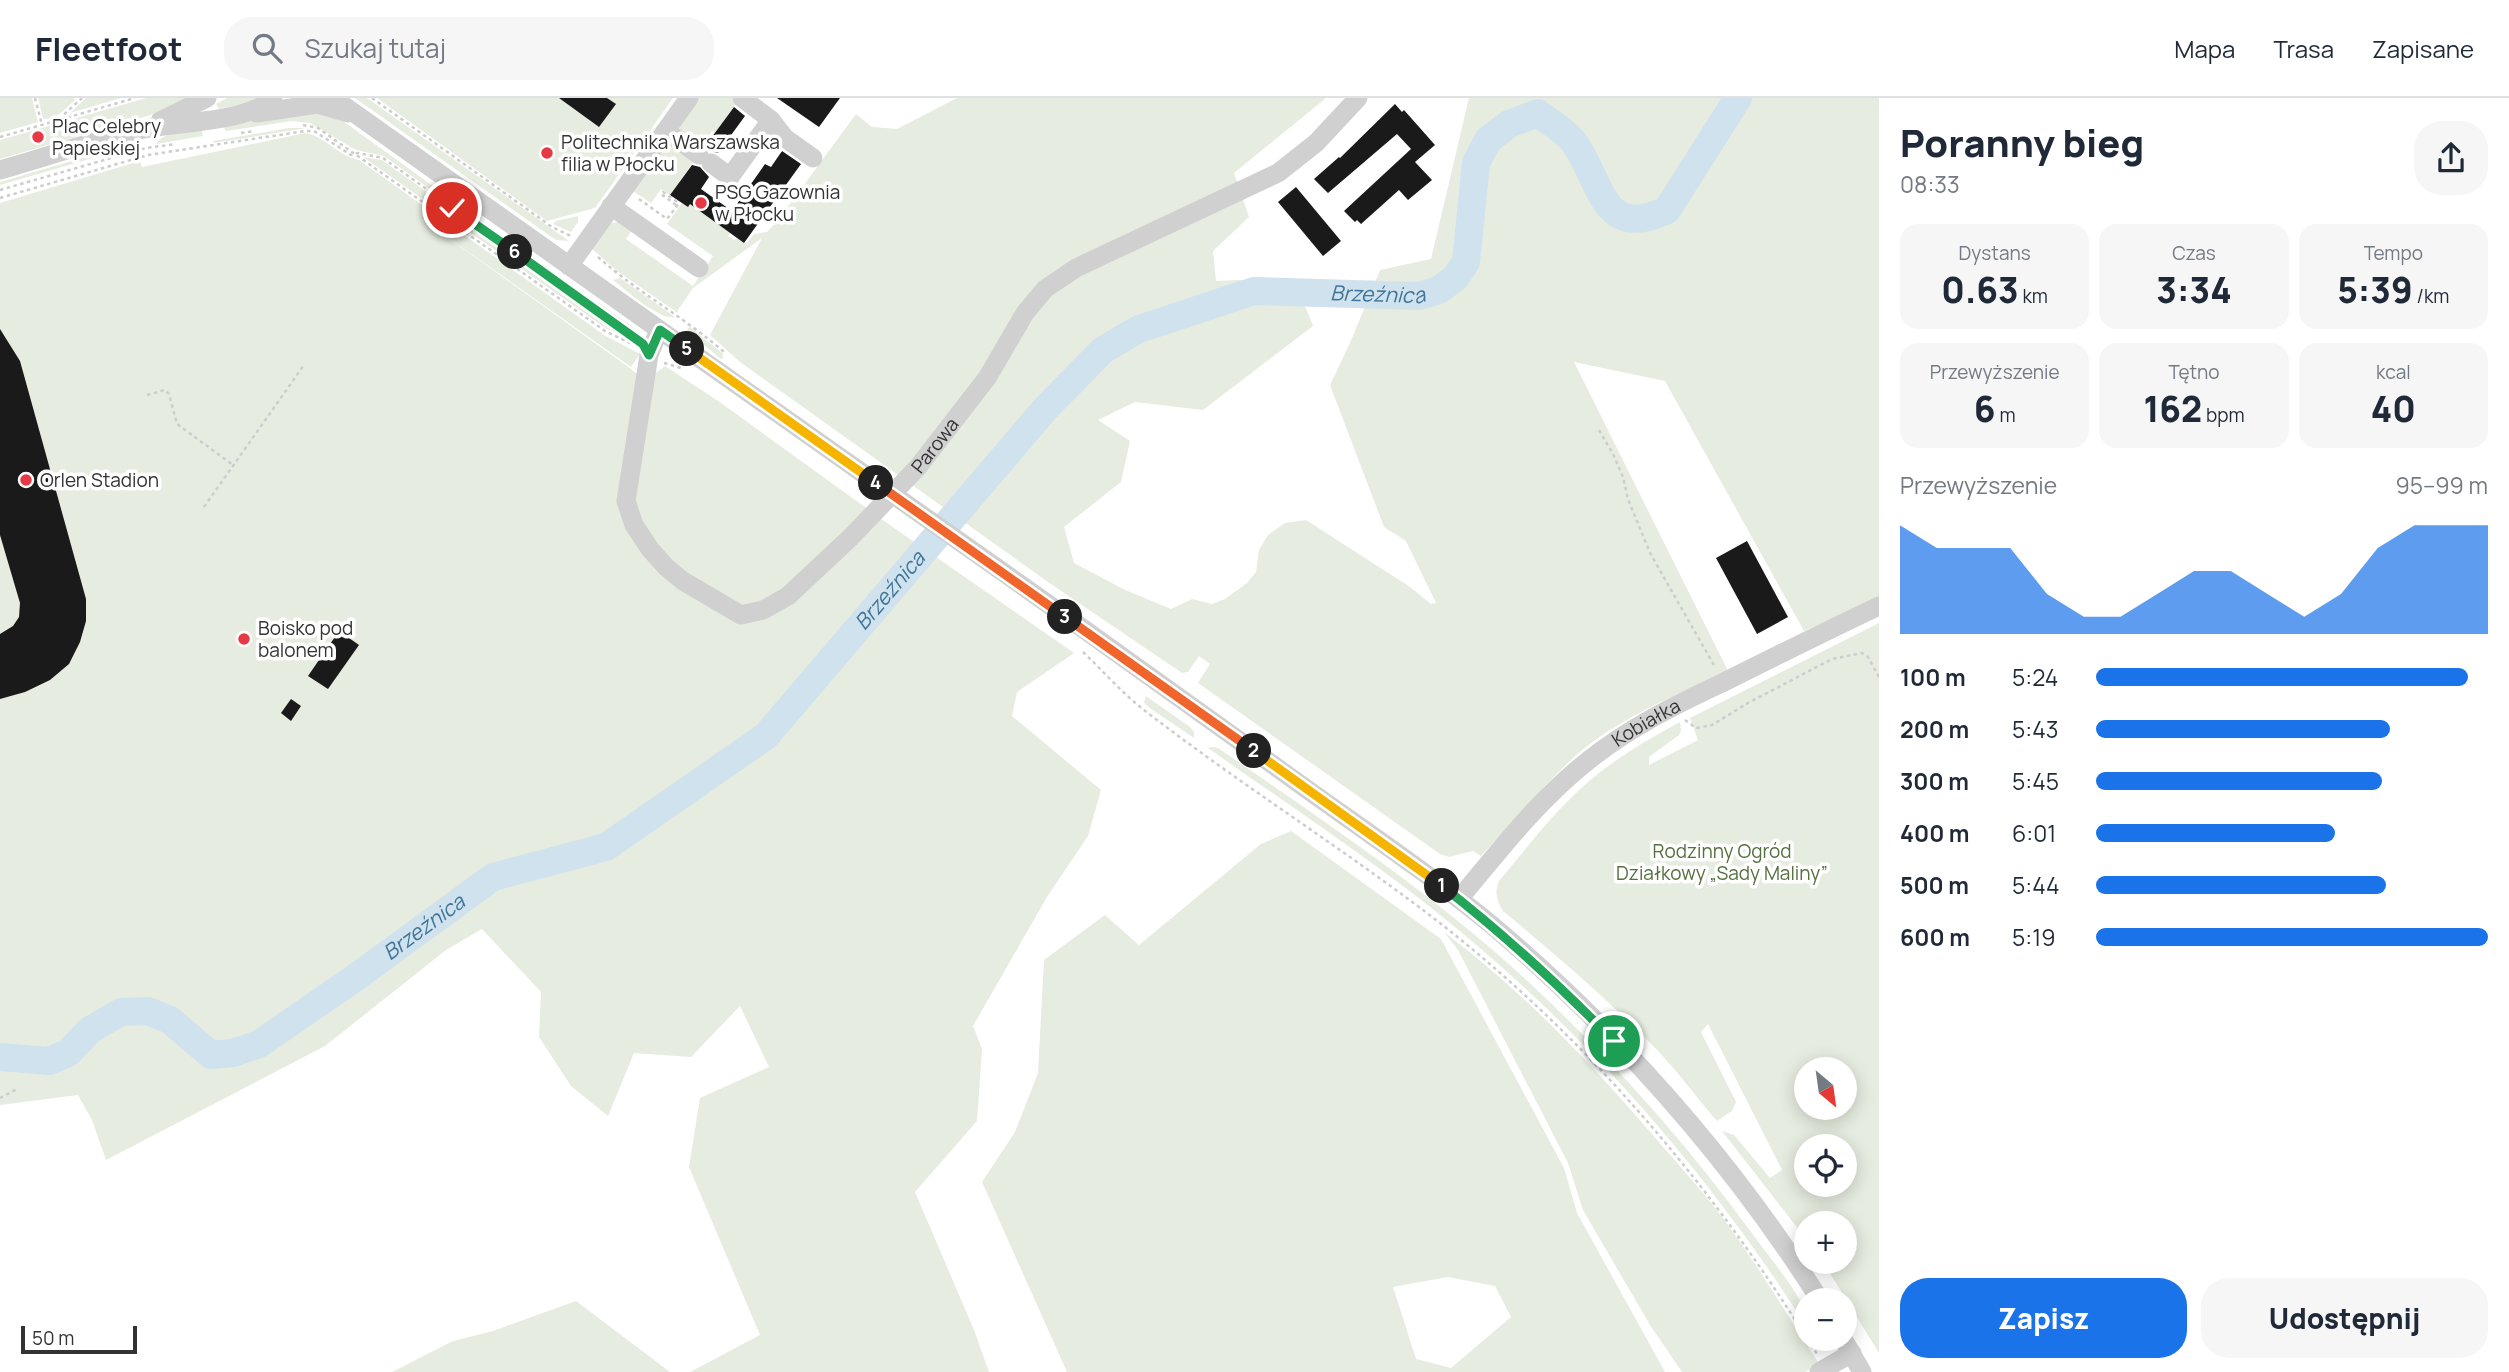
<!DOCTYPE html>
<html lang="pl">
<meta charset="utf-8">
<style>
body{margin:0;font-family:Manrope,sans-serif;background:#f6f6f7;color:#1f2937;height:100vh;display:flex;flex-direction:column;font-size:26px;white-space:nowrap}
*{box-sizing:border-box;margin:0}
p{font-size:23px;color:#747a83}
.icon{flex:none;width:38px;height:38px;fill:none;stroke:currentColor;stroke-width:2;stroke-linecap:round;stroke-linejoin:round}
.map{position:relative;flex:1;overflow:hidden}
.panel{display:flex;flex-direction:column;background:#fff;width:630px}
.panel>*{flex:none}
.needle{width:46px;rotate:151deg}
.tools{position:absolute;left:1794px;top:959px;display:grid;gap:14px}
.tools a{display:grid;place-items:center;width:63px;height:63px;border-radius:50%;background:#fff;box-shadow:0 4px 18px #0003;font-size:35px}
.scale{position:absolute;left:21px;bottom:18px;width:116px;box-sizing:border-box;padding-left:7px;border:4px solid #333;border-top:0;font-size:19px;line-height:24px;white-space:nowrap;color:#333;-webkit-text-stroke:5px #fff;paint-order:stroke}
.pin{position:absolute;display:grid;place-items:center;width:60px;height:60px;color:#fff;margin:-30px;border:4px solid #fff;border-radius:50%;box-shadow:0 2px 7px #0007}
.km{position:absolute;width:35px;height:35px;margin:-18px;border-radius:50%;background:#222;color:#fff;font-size:19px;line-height:35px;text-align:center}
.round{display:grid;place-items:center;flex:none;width:74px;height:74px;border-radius:28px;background:#f6f6f7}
.headline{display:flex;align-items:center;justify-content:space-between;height:119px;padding:0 21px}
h1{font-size:38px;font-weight:800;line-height:52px}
.metrics{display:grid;grid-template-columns:repeat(3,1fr);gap:10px;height:119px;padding:7px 21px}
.metrics div{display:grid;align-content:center;border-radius:18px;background:#f6f6f7;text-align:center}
.metrics b{font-size:35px;font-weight:800}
.metrics small{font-size:19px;font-weight:400}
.metrics p{font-size:19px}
.chart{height:196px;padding:14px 21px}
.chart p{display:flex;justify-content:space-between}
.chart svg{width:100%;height:126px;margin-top:7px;fill:#1a73e8;opacity:.7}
.action{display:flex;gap:14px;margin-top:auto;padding:14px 21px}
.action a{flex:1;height:80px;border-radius:28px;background:#1a73e8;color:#fff;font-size:28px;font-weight:800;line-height:80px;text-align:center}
.action a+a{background:#f6f6f7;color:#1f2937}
ul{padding:0 21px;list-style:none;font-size:23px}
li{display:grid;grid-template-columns:112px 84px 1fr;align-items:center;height:52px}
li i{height:18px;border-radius:9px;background:#1a73e8}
header{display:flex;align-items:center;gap:42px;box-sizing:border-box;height:98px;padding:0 35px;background:#fff;border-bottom:2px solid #e0e1e3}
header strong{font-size:33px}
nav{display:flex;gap:38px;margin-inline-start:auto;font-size:24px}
.search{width:490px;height:63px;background:#f6f6f7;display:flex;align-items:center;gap:18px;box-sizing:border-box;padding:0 24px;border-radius:28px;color:#747a83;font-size:26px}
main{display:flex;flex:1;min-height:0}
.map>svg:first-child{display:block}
.green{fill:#e6ecdf;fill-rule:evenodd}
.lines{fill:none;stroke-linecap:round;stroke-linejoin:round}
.river{stroke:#cfe2ee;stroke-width:28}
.building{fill:#1a1a1a}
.path{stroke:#cdcdcd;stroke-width:2.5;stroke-dasharray:3.5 3.5;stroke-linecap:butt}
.minor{stroke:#d0d0d0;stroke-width:19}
.minor-bridge{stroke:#d0d0d0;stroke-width:19}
.split-1-casing{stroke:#fff;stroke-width:14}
.split-2-casing{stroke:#fff;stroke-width:14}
.split-3-casing{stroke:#fff;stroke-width:14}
.split-4-casing{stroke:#fff;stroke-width:14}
.split-5-casing{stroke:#fff;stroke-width:14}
.split-6-casing{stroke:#fff;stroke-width:14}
.split-7-casing{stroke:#fff;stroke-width:14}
.split-1{stroke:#22a559;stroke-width:9}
.split-2{stroke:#f5b400;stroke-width:9}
.split-3{stroke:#f0652b;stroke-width:9}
.split-4{stroke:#f0652b;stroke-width:9}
.split-5{stroke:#f5b400;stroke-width:9}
.split-6{stroke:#22a559;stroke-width:9}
.split-7{stroke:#22a559;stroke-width:9}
.poi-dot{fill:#e63946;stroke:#fff;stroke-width:2.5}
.labels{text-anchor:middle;stroke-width:7;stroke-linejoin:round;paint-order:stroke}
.poi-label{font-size:19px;fill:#333;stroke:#fff;text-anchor:start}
.street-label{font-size:19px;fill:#333;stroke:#fff}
.park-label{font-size:19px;fill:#56703f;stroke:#fff}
.water-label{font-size:21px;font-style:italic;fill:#3f7597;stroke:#fff}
</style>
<header>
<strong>Fleetfoot</strong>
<div class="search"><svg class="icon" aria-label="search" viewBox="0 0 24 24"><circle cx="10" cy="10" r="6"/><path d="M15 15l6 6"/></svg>Szukaj tutaj</div>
<nav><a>Mapa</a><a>Trasa</a><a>Zapisane</a></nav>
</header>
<main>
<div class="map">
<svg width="1879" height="1274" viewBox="0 0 1879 1274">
<rect width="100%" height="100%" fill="#fff"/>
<g class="green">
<polygon points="0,0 32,0 38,24 0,35"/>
<path d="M38 0H74L75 2C65 11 56 22 43 21Z"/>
<polygon points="86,0 121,0 70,15"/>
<polygon points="146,0 192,0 179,8 151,17 0,61 0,42"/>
<polygon points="227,0 262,0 258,3 219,11 216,6"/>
<polygon points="355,0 367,0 569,143 556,142 550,138"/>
<polygon points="377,0 559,0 599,29 615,6 607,0 673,0 595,110 547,123"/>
<polygon points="698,0 732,0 737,4 715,35 712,33 708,39 710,41 703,51 680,34 679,28"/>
<path d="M957 0H1326L1234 75 1249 119 1213 153 1216 183 1294 180 1313 228 1203 312 1135 304 1098 322 1130 343 1121 384 1064 429 1074 465 1123 491 1171 511 1192 501 1212 506 1225 501 1247 485 1256 474 1259 452 1268 437 1285 425 1306 422 1410 489 1431 506 1436 505 1406 443 1384 429 1330 287 1350 245 1380 172 1431 161 1469 0H1879V501L1804 533 1665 283 1574 264 1728 573C1675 598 1617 620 1573 660 1541 690 1512 725 1481 758L1473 753 1449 759 1440 756 1198 585 1210 566 1199 558 1188 574 1182 575 1048 484 740 264 710 237 762 140 693 190 678 212V215L617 173 591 150 611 125 620 124 631 134 626 141 693 188 713 158 667 126 682 105 688 109 690 106 730 135 728 138 734 142 737 140 746 146 754 136 767 134 779 121 856 16 872 29 897 31Z"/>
<polygon points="307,14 336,18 588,200 583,200 384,58 356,52 310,25 292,23 226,33 220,25"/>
<path d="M201 29 203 38 156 46C164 33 187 33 201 29Z"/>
<polygon points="289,30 306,30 214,45 213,43"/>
<path d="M305 35C325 38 338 58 359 62L604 237 640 256 631 269 405 109 627 268 642 280 636 290 665 268 721 305 887 425 1074 555 1017 594 1012 618 1101 692 1088 738 1047 799 973 928 982 951 977 1023 915 1094 974 1232 989 1274H690L760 1237 689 1069 700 1000 769 969 740 908 691 959 634 955 608 1018 571 988 539 939 541 894 482 831 446 852 325 948 106 1062 92 1022 78 997 0 1007V105L140 63 142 69Z"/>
<polygon points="665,47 670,47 693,64 670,97 661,91 651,105 633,93"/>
<polygon points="123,48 131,49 0,87 0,84"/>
<polygon points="363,59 382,62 630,239 607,231"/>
<polygon points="578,118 578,124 571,134 553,126 556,123"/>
<path d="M620 180 675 219C660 223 626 192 613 182Z"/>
<polygon points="598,204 639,234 641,242 597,210"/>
<polygon points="689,228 723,256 723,260 721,261 687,233"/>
<path d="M1879 525V1255L1823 1164H1844V1125H1806V1141L1722 1033 1734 1037 1770 1080 1782 1072 1708 926 1701 934 1736 1004 1732 1013 1717 1023C1697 1000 1679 975 1658 953 1610 903 1557 858 1503 813 1497 802 1494 795 1499 783 1522 756 1544 726 1570 701 1601 669 1641 645 1680 624L1681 633 1679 637 1649 659V667L1698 642 1690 620ZM1844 971V1010H1806V971ZM1844 1048V1087H1806V1048Z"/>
<polygon points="1146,598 1190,629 1194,634 1194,640 1147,608 1144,604"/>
<path d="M1213 649 1218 650C1322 722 1429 793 1522 878 1607 956 1683 1041 1751 1134 1767 1156 1794 1188 1805 1212 1807 1217 1806 1223 1806 1228 1698 1058 1563 909 1403 788 1339 740 1273 696 1208 650Z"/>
<path d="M1291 733 1441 841 1564 1070 1577 1115 1665 1274H1067L982 1084 1015 1034 1038 975 1044 862 1105 817 1139 847 1261 746ZM1448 1179 1495 1188 1511 1219 1451 1270 1416 1261 1393 1189Z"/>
<path d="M1444 834C1521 892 1589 963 1651 1035 1675 1063 1701 1091 1723 1120 1758 1168 1788 1218 1820 1267L1805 1274H1682L1650 1227 1583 1112 1568 1065 1458 852Z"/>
<polygon points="576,1203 670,1274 392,1274 453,1243 493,1233"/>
</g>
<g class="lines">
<path class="river" id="s1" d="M0 959 49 963 68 955 90 932 121 914 148 913 170 922 211 957 233 955 259 946 352 882 493 779 606 749 766 638 1046 310 1103 252 1139 231 1254 193 1419 198 1439 192 1455 180 1466 164 1476 65 1488 42 1509 26 1538 15C1549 24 1564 32 1573 43 1602 81 1600 144 1667 112L1738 0"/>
</g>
<g class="building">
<polygon points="559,0 607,0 616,6 599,29"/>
<polygon points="777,0 840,0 819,29"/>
<polygon points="1395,6 1402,14 1404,12 1435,47 1415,64 1432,82 1408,102 1399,92 1361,126 1357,122 1355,124 1344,113 1411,51 1397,36 1328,95 1314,81 1339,59 1340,60"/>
<polygon points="734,9 745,18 718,55 710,53 706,47"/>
<polygon points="782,53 801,66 744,145 690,106 688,109 670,97 692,67 700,69 709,79 701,91 732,113 765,66 771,69"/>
<polygon points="1296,89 1341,143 1323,158 1278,104"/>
<polygon points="0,231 20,263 86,501 86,523 80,544 69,566 50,582 25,594 0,601 0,536 13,528 19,519 20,505 0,437"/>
<polygon points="1747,443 1788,519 1757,536 1716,460"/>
<polygon points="339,533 359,547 328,591 308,578"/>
<polygon points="291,601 301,608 291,623 281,615"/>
</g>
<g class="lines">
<g class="path">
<polyline points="35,0 42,27"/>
<polyline points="372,0 552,129 571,138"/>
<polyline points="59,21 82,0"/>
<polyline points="303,27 318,30 605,233 634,247"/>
<polyline points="241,35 255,33"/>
<polyline points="0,39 135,0"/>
<polyline points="0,92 146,50 176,46"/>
<polyline points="0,100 148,57 305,33 314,33 351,57 358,55 383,60 637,241"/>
<polyline points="639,101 667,121 680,104"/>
<polyline points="676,107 661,96 663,94 679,105"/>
<path d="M598 159C637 194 684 219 724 254"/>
<polyline points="664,265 684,271"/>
<polyline points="147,297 165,292 169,296 177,326 233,367"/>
<polyline points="1599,332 1613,356 1623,379 1628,401 1650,455 1715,569"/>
<polyline points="204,409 304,267"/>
<path d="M1083 554C1103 573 1122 595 1144 612 1238 685 1341 749 1436 822 1583 936 1707 1081 1806 1239"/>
<polyline points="1685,622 1696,630 1712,627 1748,605 1832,561 1862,555 1868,559 1879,579"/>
<polyline points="0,1000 17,991"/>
<polyline points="1807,1241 1817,1256"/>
</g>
<g class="minor">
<polyline points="333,0 688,252"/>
<polyline points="257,15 317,6 348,15"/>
<polyline points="771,22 785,40 813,60"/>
<polyline points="160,23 207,0"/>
<polyline points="666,33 699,57"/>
<polyline points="711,65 730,79 771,22 742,0"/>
<path d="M0 72C46 59 92 43 139 32 175 24 247 25 273 0"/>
<polyline points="611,108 699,170"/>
<polyline points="569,168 689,0"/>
<path id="s2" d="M659 232 649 257 626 403 634 427 650 451 666 469 683 483 741 517 763 512 788 498 851 439 918 369 987 280 1025 215 1045 191 1076 170 1278 75 1316 45 1358 0"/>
<path d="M1085 532C1164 589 1243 645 1322 702 1380 743 1438 783 1493 828 1619 935 1731 1062 1820 1202"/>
<path id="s3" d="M1459 801C1499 753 1539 701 1589 662 1629 630 1675 607 1722 585 1774 559 1826 533 1879 508"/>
<polyline points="1843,1241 1862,1274"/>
<polyline points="1819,1274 1852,1255"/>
</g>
<polyline class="minor-bridge" points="688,252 1085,532"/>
</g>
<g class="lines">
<defs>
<path id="split-1" d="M1442 788C1504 836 1560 888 1614 943"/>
<polyline id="split-2" points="1254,653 1442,788"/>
<polyline id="split-3" points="1065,519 1254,653"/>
<polyline id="split-4" points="876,385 1065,519"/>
<polyline id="split-5" points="687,251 876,385"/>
<polyline id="split-6" points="515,154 643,246 649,257 660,232 687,251"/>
<polyline id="split-7" points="452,110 515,154"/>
</defs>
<use href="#split-1" class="split-1-casing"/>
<use href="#split-2" class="split-2-casing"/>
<use href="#split-3" class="split-3-casing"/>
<use href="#split-4" class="split-4-casing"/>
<use href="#split-5" class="split-5-casing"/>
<use href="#split-6" class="split-6-casing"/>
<use href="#split-7" class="split-7-casing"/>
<use href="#split-1" class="split-1"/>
<use href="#split-2" class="split-2"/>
<use href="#split-3" class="split-3"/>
<use href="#split-4" class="split-4"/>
<use href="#split-5" class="split-5"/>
<use href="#split-6" class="split-6"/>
<use href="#split-7" class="split-7"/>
</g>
<g class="poi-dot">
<circle cx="38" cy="39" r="7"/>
<circle cx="547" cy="55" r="7"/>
<circle cx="701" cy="105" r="7"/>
<circle cx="26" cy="382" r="7"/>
<circle cx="244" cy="541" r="7"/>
</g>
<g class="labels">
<g class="poi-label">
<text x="52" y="35">Plac Celebry<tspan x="52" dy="22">Papieskiej</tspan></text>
<text x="561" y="51">Politechnika Warszawska<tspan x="561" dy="22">filia w Płocku</tspan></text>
<text x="715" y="101">PSG Gazownia<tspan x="715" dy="22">w Płocku</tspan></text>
<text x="40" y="389">Orlen Stadion</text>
<text x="258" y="537">Boisko pod<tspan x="258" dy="22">balonem</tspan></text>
</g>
<g class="street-label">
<text dy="7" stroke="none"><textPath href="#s2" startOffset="604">Parowa</textPath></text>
<text dy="7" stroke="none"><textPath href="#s3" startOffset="259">Kobiałka</textPath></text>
</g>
<g class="park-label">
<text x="1722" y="760">Rodzinny Ogród<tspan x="1722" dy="22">Działkowy „Sady Maliny”</tspan></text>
</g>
<g class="water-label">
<text dy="7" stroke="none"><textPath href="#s1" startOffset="1690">Brzeźnica</textPath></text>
<text dy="7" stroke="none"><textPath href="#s1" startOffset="1082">Brzeźnica</textPath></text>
<text dy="7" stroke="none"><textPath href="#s1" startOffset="494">Brzeźnica</textPath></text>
</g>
</g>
</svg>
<div class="tools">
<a><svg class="needle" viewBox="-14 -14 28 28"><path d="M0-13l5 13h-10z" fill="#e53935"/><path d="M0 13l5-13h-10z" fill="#747a83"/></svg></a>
<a><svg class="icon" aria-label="locate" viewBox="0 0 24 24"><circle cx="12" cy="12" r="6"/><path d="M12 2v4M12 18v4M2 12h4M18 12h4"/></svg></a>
<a>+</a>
<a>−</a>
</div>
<div class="scale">50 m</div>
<div class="pin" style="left:1614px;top:943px;background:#1e9e55"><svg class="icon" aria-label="arrive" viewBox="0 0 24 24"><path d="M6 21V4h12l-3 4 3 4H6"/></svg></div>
<div class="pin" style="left:452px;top:110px;background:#d93025"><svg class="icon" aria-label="check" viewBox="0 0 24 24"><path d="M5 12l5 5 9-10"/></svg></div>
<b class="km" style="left:1442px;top:788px">1</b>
<b class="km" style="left:1254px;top:653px">2</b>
<b class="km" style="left:1065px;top:519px">3</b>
<b class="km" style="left:876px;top:385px">4</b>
<b class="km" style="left:687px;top:251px">5</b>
<b class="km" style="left:515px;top:154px">6</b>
</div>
<section class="panel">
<div class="headline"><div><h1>Poranny bieg</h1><p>08:33</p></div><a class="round"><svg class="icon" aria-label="share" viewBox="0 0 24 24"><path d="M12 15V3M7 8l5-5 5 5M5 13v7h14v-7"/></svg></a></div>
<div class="metrics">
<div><p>Dystans</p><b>0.63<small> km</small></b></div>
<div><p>Czas</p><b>3:34</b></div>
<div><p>Tempo</p><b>5:39<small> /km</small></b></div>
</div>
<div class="metrics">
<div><p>Przewyższenie</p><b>6<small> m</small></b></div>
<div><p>Tętno</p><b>162<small> bpm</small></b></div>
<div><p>kcal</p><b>40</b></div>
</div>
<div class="chart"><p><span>Przewyższenie</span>95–99 m</p>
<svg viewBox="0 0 160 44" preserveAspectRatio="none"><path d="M0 44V6L10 14L20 14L30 14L40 30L50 38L60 38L70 30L80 22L90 22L100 30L110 38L120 30L130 14L140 6L150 6L160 6V44z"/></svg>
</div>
<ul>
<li><b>100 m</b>5:24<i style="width:95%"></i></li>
<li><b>200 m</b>5:43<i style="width:75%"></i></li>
<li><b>300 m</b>5:45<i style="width:73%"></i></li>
<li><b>400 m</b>6:01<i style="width:61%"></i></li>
<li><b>500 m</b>5:44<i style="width:74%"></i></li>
<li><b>600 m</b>5:19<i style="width:100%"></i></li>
</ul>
<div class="action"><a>Zapisz</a><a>Udostępnij</a></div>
</section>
</main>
